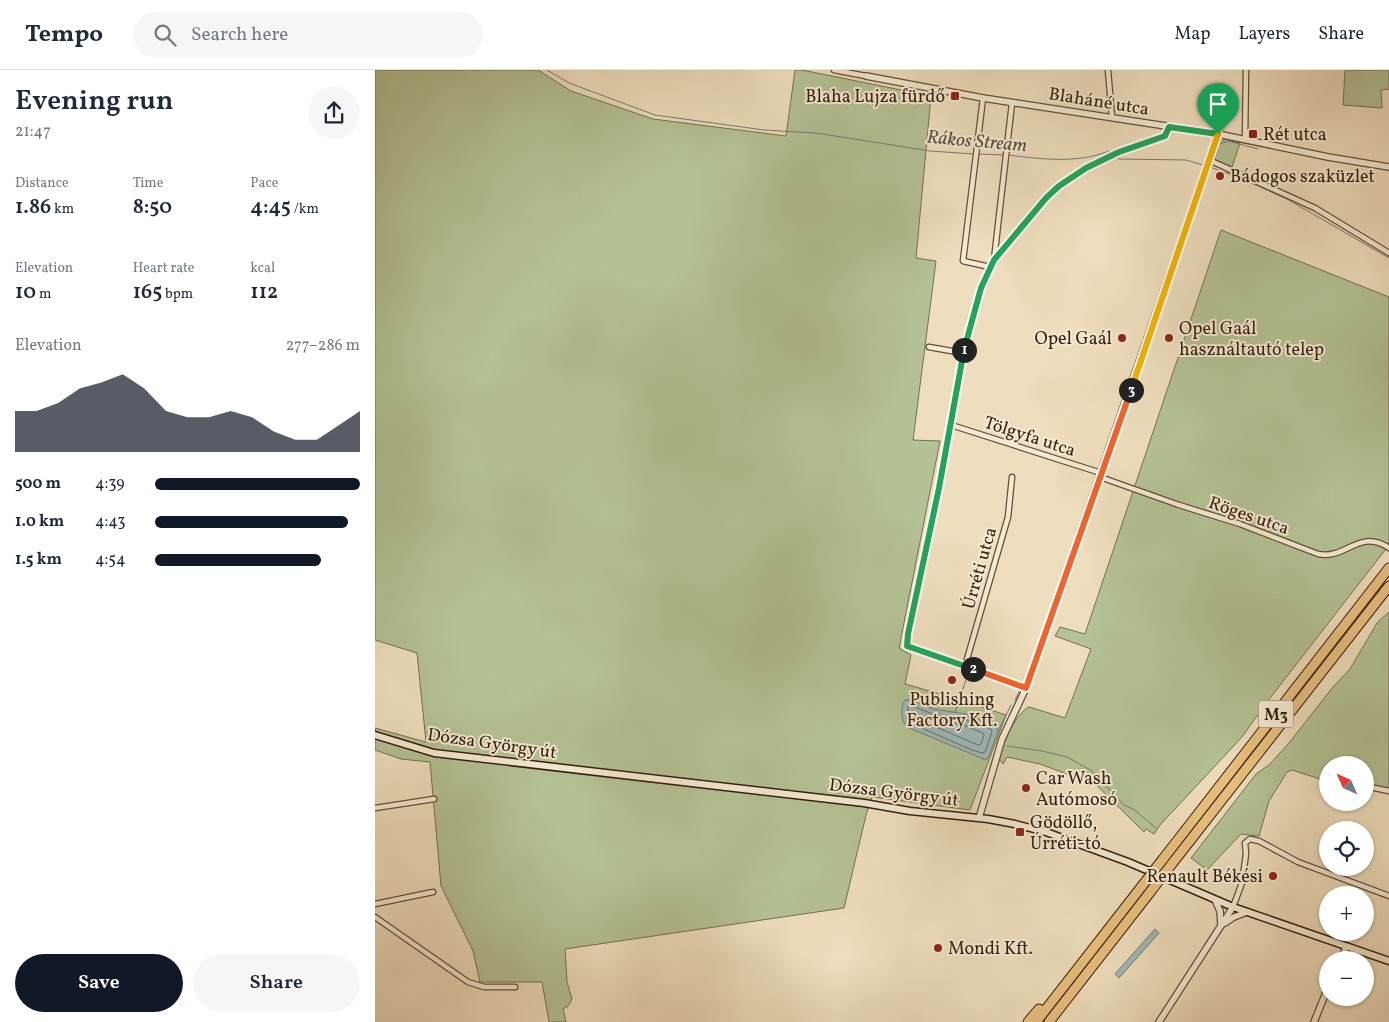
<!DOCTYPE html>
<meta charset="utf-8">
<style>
body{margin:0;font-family:Vollkorn,serif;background:#f6f6f7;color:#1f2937;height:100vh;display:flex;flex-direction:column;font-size:19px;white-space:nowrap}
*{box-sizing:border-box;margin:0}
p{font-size:16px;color:#747a83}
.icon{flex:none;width:28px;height:28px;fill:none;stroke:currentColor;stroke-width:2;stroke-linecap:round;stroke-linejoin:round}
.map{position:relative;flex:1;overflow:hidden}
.drawer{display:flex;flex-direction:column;background:#fff;width:375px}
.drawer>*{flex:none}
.needle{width:32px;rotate:315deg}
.controls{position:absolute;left:944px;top:686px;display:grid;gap:10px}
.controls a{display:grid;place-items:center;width:55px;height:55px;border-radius:50%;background:#fff;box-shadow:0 1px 4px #0004;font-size:25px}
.pin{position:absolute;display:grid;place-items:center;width:42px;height:42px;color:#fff;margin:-51px -21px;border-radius:50% 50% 50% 0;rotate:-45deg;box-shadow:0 0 5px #0007}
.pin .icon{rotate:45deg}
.km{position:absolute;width:25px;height:25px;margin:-12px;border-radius:50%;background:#222;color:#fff;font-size:14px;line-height:25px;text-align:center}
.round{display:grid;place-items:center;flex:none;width:52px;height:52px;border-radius:26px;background:#f6f6f7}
.headline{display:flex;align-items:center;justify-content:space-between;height:85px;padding:0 15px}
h1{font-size:28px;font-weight:600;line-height:38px}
.figures{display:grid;grid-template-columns:repeat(3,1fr);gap:8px;height:85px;padding:5px 15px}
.figures div{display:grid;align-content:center}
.figures b{font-size:21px;font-weight:600}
.figures small{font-size:14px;font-weight:400}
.figures p{font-size:14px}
.chart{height:140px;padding:10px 15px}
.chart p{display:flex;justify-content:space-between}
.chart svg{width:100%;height:90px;margin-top:5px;fill:#111827;opacity:.7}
.cta{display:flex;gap:10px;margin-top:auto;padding:10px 15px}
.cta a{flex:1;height:58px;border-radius:30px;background:#111827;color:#fff;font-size:20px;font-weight:600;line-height:58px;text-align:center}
.cta a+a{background:#f6f6f7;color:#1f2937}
ul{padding:0 15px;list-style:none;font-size:16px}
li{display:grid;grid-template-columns:80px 60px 1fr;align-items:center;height:38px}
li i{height:12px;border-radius:6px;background:#111827}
header{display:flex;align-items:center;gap:30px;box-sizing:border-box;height:70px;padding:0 25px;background:#fff;border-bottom:1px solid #e0e1e3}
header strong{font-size:24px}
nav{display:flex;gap:28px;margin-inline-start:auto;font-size:18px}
.search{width:350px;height:45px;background:#f6f6f7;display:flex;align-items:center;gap:12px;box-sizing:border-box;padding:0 18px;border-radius:28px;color:#747a83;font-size:19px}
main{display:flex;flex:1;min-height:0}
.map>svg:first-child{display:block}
.green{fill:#b4c295;stroke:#757050}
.water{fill:#9ebabb;stroke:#747c75}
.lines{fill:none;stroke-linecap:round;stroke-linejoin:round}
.shore{stroke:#6a6c64;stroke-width:1}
.stream{stroke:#747c75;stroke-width:1}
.minor-casing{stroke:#644f38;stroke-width:7}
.tertiary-casing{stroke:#644f38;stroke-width:8}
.secondary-casing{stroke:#361f0c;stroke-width:9}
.motorway-casing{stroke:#361f0c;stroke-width:11}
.minor{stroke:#f5ead4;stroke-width:4.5}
.tertiary{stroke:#f5ead4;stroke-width:5.5}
.secondary{stroke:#f5ead4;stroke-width:6}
.motorway{stroke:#e8bf7e;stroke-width:9}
.motorway-bridge-casing{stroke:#361f0c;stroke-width:11;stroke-linecap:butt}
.motorway-bridge{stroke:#e8bf7e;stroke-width:9}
.split-1-casing{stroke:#fff;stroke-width:10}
.split-2-casing{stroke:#fff;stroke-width:10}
.split-3-casing{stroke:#fff;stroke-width:10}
.split-4-casing{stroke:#fff;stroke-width:10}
.split-1{stroke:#22a559;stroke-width:6}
.split-2{stroke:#22a559;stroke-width:6}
.split-3{stroke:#f0652b;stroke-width:6}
.split-4{stroke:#f5b400;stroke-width:6}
.poi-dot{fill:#8f2418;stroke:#f5ead4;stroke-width:2}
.labels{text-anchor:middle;stroke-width:4;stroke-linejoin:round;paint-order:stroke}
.shield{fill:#f5ead4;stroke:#6f5c48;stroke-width:1}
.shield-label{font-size:16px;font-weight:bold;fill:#361f0c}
.poi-label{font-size:18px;fill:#361f0c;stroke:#f5ead4;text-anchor:start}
.street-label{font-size:18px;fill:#361f0c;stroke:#f5ead4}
.water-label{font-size:19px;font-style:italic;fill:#554e41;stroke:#f5ead4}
</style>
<header>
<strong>Tempo</strong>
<div class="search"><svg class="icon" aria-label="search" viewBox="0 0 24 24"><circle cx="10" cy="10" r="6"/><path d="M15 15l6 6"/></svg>Search here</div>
<nav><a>Map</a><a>Layers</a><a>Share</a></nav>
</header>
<main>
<section class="drawer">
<div class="headline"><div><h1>Evening run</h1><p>21:47</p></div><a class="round"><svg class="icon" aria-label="share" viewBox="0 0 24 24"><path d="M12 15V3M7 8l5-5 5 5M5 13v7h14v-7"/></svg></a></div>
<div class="figures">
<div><p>Distance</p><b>1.86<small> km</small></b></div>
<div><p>Time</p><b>8:50</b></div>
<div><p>Pace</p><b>4:45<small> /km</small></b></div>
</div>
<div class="figures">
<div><p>Elevation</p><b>10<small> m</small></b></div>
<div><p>Heart rate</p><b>165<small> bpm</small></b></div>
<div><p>kcal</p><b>112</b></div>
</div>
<div class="chart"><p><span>Elevation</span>277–286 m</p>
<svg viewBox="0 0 160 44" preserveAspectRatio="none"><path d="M0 44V24L10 24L20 20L30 13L40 10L50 6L60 13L70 24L80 27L90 27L100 24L110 27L120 34L130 38L140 38L150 31L160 24V44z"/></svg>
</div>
<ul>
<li><b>500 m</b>4:39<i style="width:100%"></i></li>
<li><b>1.0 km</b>4:43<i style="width:94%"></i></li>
<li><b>1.5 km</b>4:54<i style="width:81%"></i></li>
</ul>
<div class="cta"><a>Save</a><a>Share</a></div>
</section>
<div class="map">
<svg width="1014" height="952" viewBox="0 0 1014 952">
<rect width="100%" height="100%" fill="#efdebd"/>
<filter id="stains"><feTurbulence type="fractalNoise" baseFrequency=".004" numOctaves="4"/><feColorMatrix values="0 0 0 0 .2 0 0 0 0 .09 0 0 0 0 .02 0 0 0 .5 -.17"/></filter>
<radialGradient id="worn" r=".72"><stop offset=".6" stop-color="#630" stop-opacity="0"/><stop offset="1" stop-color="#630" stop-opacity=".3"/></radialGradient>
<g class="green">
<polygon points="0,0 163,0 196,21 278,49 411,66 420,0 427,0 556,26 541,188 561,191 538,370 565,371 524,578 536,585 530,614 586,630 631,645 595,740 497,727 491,745 469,838 190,879 192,912 197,929 193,936 188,939 191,952 174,952 167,912 105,912 98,881 66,816 55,692 26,689 0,680 0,658 51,672 42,583 0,570"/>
<polygon points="970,0 1014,0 1014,19 1006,20 1007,38 968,35"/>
<polygon points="850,69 865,73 857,97 838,89 844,73"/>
<path d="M846 160 1014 227V475L892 632 867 667 785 755 779 764 771 759 769 762 709 703 705 709 665 694 632 687 628 694 624 689C628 673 641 643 654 637L690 648 716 579 680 566 685 557 710 564Z"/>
<polygon points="1014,542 1014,719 990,714 990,695 952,695 952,706 950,705 948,710 917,700 912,702 894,731 884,766 866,764 832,800 816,788 881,704 894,695 914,673 958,617 975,599 1002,553"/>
</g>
<g class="water">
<path d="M530 630H535L558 639 591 644 621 656 623 661 614 686 611 690 532 657C526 651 525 637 530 630Z"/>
<polygon points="780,859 784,863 744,908 740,904"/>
</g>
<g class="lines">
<g class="shore">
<polygon points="536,635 557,644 589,649 616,659 617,662 610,682 607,683 597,680 535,653 532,649 533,637"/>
<polygon points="558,650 588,655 608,663 609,665 606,674 603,675 556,655 555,652"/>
</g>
<g class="stream">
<polyline points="172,0 194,13 280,45 389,60 441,63 555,81 599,84"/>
<polyline points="845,74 853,71 883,79"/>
<polyline points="603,84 629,85"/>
<path d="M633 85C666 89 702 94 734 81L737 83"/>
<polyline points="739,87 744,89 811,90 831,96"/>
<polyline points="840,89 844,76"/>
<polyline points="835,97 863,107 912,129 1014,188"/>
<polyline points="640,630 645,620"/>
<polyline points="580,642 593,604"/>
<polyline points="623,661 636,635"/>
<polyline points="632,676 667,681 692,687 717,701 749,735 758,739 781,758"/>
</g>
<defs>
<g id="minor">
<polyline points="459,0 491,6"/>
<polyline points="733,0 737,48"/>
<polyline points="608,28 588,191 615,197"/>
<polyline points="637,33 619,190 606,218 588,283 565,418 533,564 532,576 651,618"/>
<polyline points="870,69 871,0"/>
<polyline points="834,90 940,138 1014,183"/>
<path d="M620 189C640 166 657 139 680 119 712 92 752 81 790 65L793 63 794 57"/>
<polyline points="554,277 588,283"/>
<polyline points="576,355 726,403"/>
<path d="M725 407 804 435 865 454 943 484C971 490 984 458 1014 478"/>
<polyline points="590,596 633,447 637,407"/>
<polyline points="950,708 952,709"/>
<polyline points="990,716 1014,721"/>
<polyline points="0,738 59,729"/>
<polyline points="0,834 58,822"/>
<polyline points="858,837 867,813 871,784 870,773 875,769 884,771 923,792 1014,826"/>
<polyline points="0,847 93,912 109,917 140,917"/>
</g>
<g id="tertiary">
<polyline points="491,6 608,28 843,64 953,87 1014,97"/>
<polyline points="604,748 627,669 651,618 843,64"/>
<polyline points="840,830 845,841 846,855"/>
<polyline points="850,853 859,847 872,842"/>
<polyline points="966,890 971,877"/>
<polyline points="784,952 858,837"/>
<polyline points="939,952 952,920"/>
</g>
<polyline id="secondary" points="0,665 59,683 489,733 535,741 613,749 640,754 671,762 753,792 858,837 1014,891"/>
<g id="motorway">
<polyline points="788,789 1014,498"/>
<polyline points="796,795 1014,516"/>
<polyline points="653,952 664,939"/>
<polyline points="661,952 767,816"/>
<polyline points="674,952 776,821"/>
</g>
</defs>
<use href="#minor" class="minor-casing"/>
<use href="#tertiary" class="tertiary-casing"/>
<use href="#secondary" class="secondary-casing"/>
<use href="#motorway" class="motorway-casing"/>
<use href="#minor" class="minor"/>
<use href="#tertiary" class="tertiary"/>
<use href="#secondary" class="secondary"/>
<use href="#motorway" class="motorway"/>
<defs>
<g id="motorway-bridge">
<polyline points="767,816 788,789"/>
<polyline points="776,821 796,795"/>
</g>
</defs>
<use href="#motorway-bridge" class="motorway-bridge-casing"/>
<use href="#motorway-bridge" class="motorway-bridge"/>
</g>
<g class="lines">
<defs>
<polyline id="split-1" points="589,280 606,218 619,190 671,128 684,116 711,98 744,82 790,66 794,57 843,64"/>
<polyline id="split-2" points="589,280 564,418 533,564 532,576 598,599"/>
<polyline id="split-3" points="598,599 651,618 756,320"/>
<polyline id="split-4" points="756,320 843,64"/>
</defs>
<use href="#split-1" class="split-1-casing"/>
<use href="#split-2" class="split-2-casing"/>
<use href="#split-3" class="split-3-casing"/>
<use href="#split-4" class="split-4-casing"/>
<use href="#split-1" class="split-1"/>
<use href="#split-2" class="split-2"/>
<use href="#split-3" class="split-3"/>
<use href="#split-4" class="split-4"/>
</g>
<g class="poi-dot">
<rect x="575" y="21" width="10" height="10" rx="2.5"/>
<rect x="873" y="59" width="10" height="10" rx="2.5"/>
<circle cx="845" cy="106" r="5"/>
<circle cx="747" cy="268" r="5"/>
<circle cx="794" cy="268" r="5"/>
<circle cx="577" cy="610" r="5"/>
<circle cx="651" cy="718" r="5"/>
<rect x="640" y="757" width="10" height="10" rx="2.5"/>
<circle cx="898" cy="806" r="5"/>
<circle cx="563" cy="878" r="5"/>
</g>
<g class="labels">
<rect class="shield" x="883.5" y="630.5" width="35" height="27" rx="4"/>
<g class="shield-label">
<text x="901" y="650">M3</text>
</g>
<g class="poi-label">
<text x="570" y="32" text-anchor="end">Blaha Lujza fürdő</text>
<text x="888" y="70">Rét utca</text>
<text x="855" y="112">Bádogos szaküzlet</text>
<text x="804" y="264">Opel Gaál<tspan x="804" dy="21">használtautó telep</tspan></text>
<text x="737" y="274" text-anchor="end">Opel Gaál</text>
<text x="577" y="635" text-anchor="middle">Publishing<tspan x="577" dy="21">Factory Kft.</tspan></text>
<text x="661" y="714">Car Wash<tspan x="661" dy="21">Autómosó</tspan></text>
<text x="655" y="758">Gödöllő,<tspan x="655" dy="21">Úrréti-tó</tspan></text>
<text x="888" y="812" text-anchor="end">Renault Békési</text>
<text x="573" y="884">Mondi Kft.</text>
</g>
<g class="street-label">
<text transform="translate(724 31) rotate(9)" y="6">Blaháné utca</text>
<text transform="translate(655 366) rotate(18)" y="6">Tölgyfa utca</text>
<text transform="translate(874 445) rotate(19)" y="6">Röges utca</text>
<text transform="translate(604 498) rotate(-74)" y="6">Úrréti utca</text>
<text transform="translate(117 673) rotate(8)" y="6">Dózsa György út</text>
<text transform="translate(519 722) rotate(7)" y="6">Dózsa György út</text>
</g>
<g class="water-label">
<text transform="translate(602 70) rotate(5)" y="7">Rákos Stream</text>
</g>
</g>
<rect width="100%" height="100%" filter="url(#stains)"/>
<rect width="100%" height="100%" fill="url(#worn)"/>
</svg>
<div class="controls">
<a><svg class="needle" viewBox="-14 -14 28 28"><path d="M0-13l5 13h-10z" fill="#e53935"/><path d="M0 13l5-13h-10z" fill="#747a83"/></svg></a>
<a><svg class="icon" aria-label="locate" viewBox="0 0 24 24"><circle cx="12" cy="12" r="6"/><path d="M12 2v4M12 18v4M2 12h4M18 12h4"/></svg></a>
<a>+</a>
<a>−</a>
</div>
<div class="pin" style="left:843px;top:64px;background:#1e9e55"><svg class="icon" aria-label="arrive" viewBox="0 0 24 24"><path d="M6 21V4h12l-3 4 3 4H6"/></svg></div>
<b class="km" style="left:589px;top:280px">1</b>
<b class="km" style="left:598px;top:599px">2</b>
<b class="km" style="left:756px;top:320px">3</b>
</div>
</main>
